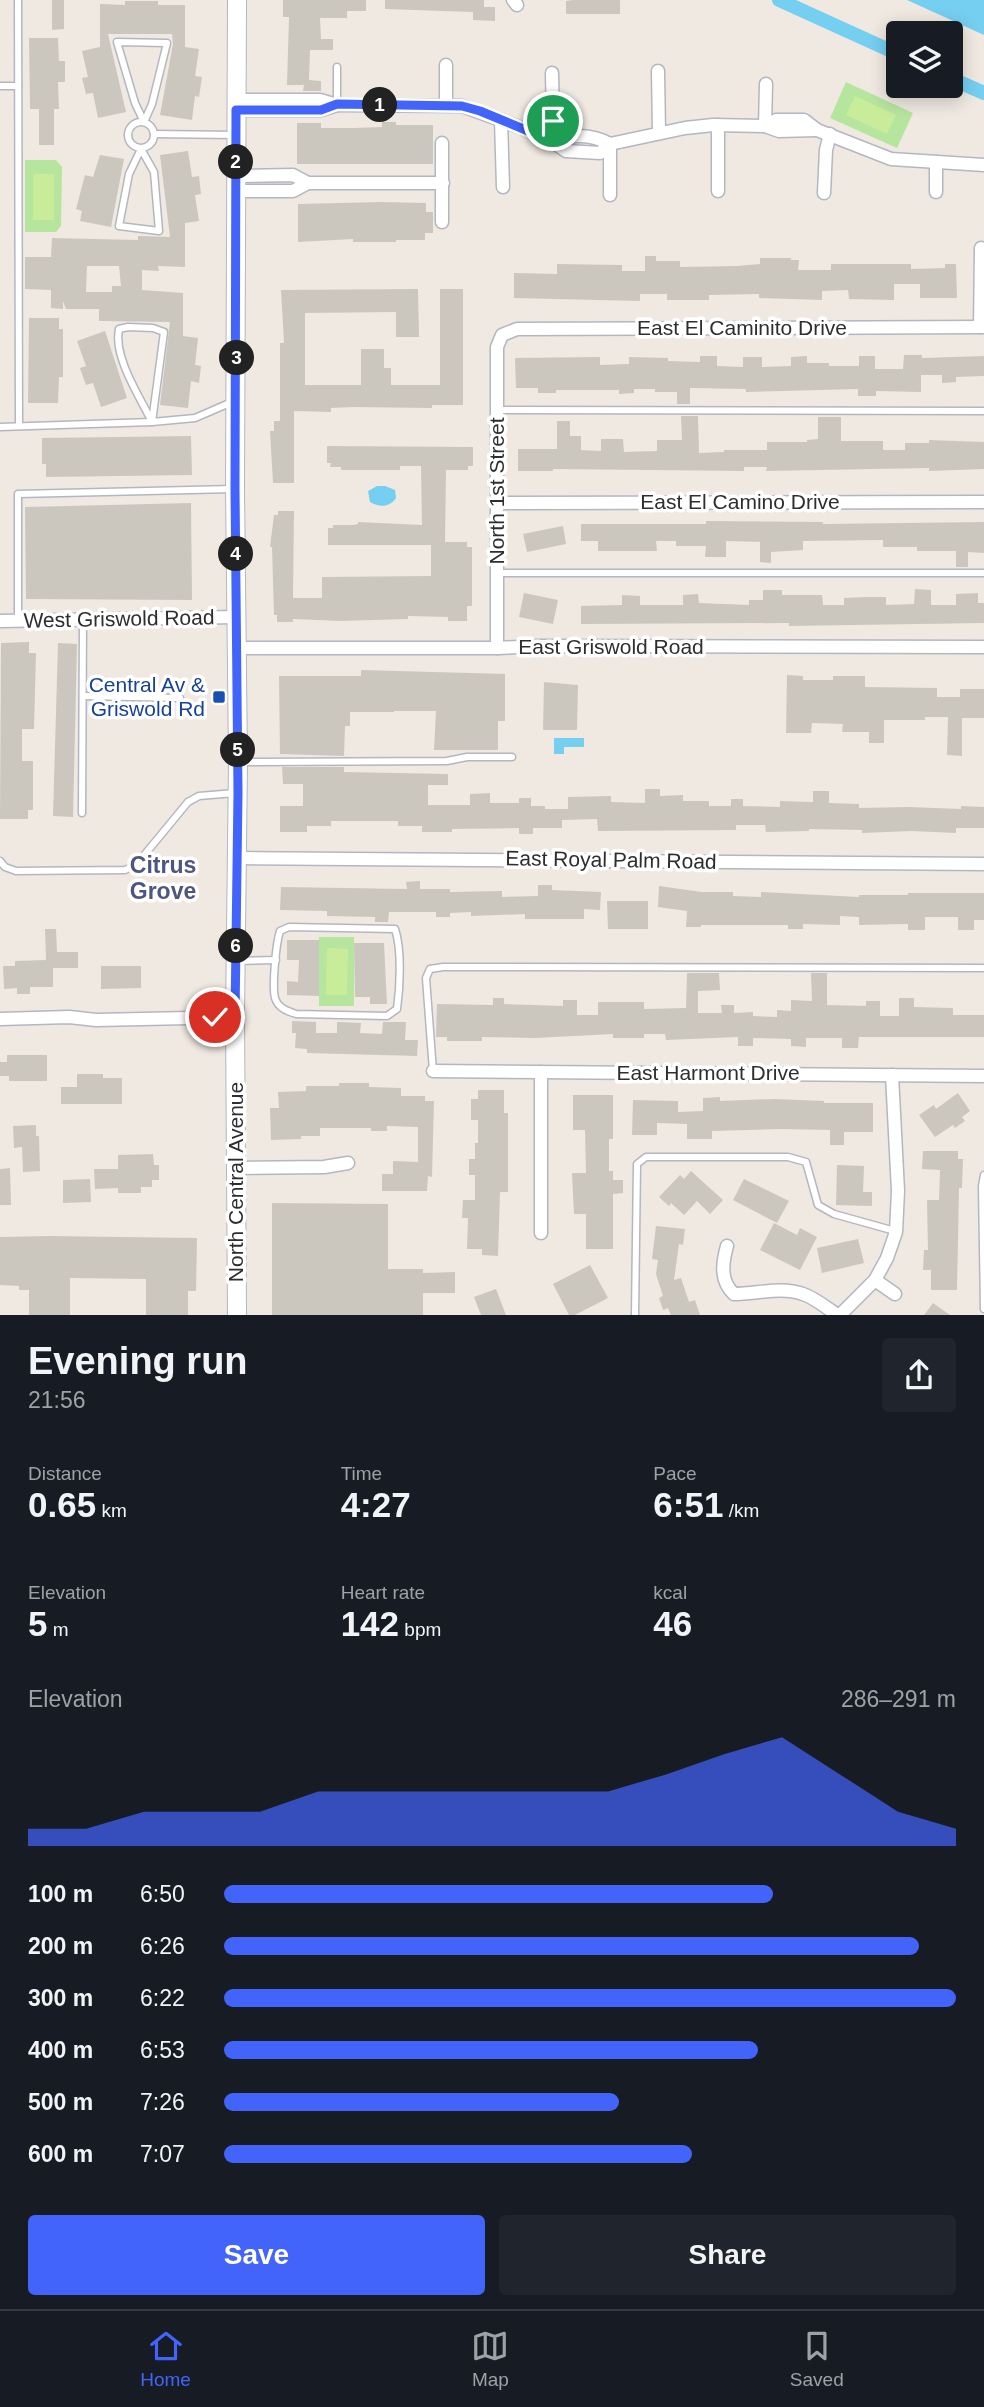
<!DOCTYPE html>
<meta charset="utf-8">
<style>
body{margin:0;font-family:Arial,sans-serif;background:#20242c;color:#f1f3f6;height:100vh;display:flex;flex-direction:column;font-size:26px;white-space:nowrap}
*{box-sizing:border-box;margin:0}
p{font-size:23px;color:#9ea1a6}
.icon{flex:none;width:38px;height:38px;fill:none;stroke:currentColor;stroke-width:2;stroke-linecap:round;stroke-linejoin:round}
.map{position:relative;height:1315px;overflow:hidden}
.panel{display:flex;flex-direction:column;background:#171b24;flex:1}
.panel>*{flex:none}
.controls{position:absolute;left:886px;top:21px;display:grid;gap:14px}
.controls a{display:grid;place-items:center;width:77px;height:77px;border-radius:7px;background:#171b24;box-shadow:0 4px 18px #0003;font-size:35px}
.pin{position:absolute;display:grid;place-items:center;width:60px;height:60px;color:#fff;margin:-30px;border:4px solid #fff;border-radius:50%;box-shadow:0 2px 7px #0007}
.km{position:absolute;width:35px;height:35px;margin:-18px;border-radius:50%;background:#222;color:#fff;font-size:19px;line-height:35px;text-align:center}
.round{display:grid;place-items:center;flex:none;width:74px;height:74px;border-radius:7px;background:#20242c}
.head{display:flex;align-items:center;justify-content:space-between;height:119px;padding:0 28px}
h1{font-size:38px;font-weight:600;line-height:52px}
.metrics{display:grid;grid-template-columns:repeat(3,1fr);gap:10px;height:119px;padding:7px 28px}
.metrics div{display:grid;align-content:center}
.metrics b{font-size:35px;font-weight:600}
.metrics small{font-size:19px;font-weight:400}
.metrics p{font-size:19px}
.chart{height:196px;padding:14px 28px}
.chart p{display:flex;justify-content:space-between}
.chart svg{width:100%;height:126px;margin-top:7px;fill:#4264fb;opacity:.7}
.button{display:flex;gap:14px;margin-top:auto;padding:14px 28px}
.button a{flex:1;height:80px;border-radius:7px;background:#4264fb;color:#fff;font-size:28px;font-weight:600;line-height:80px;text-align:center}
.button a+a{background:#20242c;color:#f1f3f6}
ul{padding:0 28px;list-style:none;font-size:23px}
li{display:grid;grid-template-columns:112px 84px 1fr;align-items:center;height:52px}
li i{height:18px;border-radius:9px;background:#4264fb}
.menu{display:flex;justify-content:space-around;align-items:center;height:98px;border-top:2px solid #363941;background:#171b24;font-size:19px;color:#9ea1a6}
.menu a{display:grid;justify-items:center;gap:4px}
.menu .on{color:#4264fb}
.map>svg:first-child{display:block}
.green{fill:#b6e59e}
.pitch{fill:#c9ec9a}
.water{fill:#75cff0}
.lines{fill:none;stroke-linecap:round;stroke-linejoin:round}
.canal{stroke:#75cff0;stroke-width:14}
.building{fill:#cbc7bf;fill-rule:evenodd}
.lane-casing{stroke:#b4b7c1;stroke-width:9}
.street-casing{stroke:#b4b7c1;stroke-width:15}
.secondary-casing{stroke:#b4b7c1;stroke-width:20}
.lane{stroke:#fff;stroke-width:6}
.street{stroke:#fff;stroke-width:12}
.secondary{stroke:#fff;stroke-width:18}
.route-casing{stroke:#fff;stroke-width:14}
.route{stroke:#4264fb;stroke-width:9}
.transit-dot{fill:#1a4fb4;stroke:#fff;stroke-width:2.5}
.labels{text-anchor:middle;stroke-width:7;stroke-linejoin:round;paint-order:stroke}
.street-label{font-size:21px;fill:#2e2e2e;stroke:#fff}
.transit-label{font-size:21px;fill:#164399;stroke:#fff;text-anchor:end}
.neighbourhood-label{font-size:23px;font-weight:bold;fill:#4d5680;stroke:#fff}
</style>
<div class="map">
<svg width="984" height="1315" viewBox="0 0 984 1315">
<rect width="100%" height="100%" fill="#efe9e1"/>
<g class="green">
<polygon points="846,82 913,113 897,148 830,118"/>
<polygon points="25,160 56,160 62,167 61,226 56,232 25,232"/>
<rect x="319" y="937" width="35" height="69"/>
</g>
<g class="pitch">
<polygon points="855,96 896,115 887,134 846,115"/>
<rect x="33" y="174" width="21" height="46"/>
<polygon points="327,948 348,949 347,995 326,995"/>
</g>
<g class="water">
<polygon points="907,0 984,0 984,35"/>
<path d="M377 486H385L395 490 396 498C390 507 380 508 370 502L368 491Z"/>
<polygon points="554,738 584,738 584,747 564,747 564,754 554,754"/>
</g>
<g class="lines">
<g class="canal">
<polyline points="779,0 898,54"/>
<polyline points="950,78 984,93"/>
</g>
</g>
<g class="building">
<polygon points="52,0 64,0 64,29 52,30"/>
<polygon points="283,0 366,0 366,11 347,11 347,18 320,18 321,39 333,39 333,50 310,50 309,80 321,81 321,91 303,91 304,85 287,85 289,17 283,17"/>
<polygon points="385,0 484,0 484,7 495,7 495,21 473,20 473,12 385,9"/>
<polygon points="573,0 620,0 620,14 566,14 566,1"/>
<polygon points="125,1 158,1 158,5 185,5 185,47 199,49 195,76 202,77 199,97 195,96 192,120 160,115 173,44 172,34 108,34 126,112 98,118 93,93 86,94 82,78 88,77 82,51 100,47 100,4 125,5"/>
<polygon points="29,38 58,38 59,61 65,61 65,82 58,82 59,109 54,109 54,145 39,145 39,109 30,109"/>
<polygon points="382,122 396,122 396,125 433,125 433,164 297,164 297,123 321,123 321,128 354,128 382,127"/>
<path d="M188 151 192 177 199 176 201 194 195 195 199 221 185 223V267L158 266 159 271 142 270V290L183 293V336L198 338 195 365 201 366 199 383 191 381 188 408 160 405 170 322 99 321V309H66L63 301V309L51 308V290L25 289V257H51L52 238 138 240V236L170 237 160 155ZM87 266H119L121 286H112V292H86Z"/>
<polygon points="100,155 124,159 111,227 80,221 82,211 76,209 85,175 93,177"/>
<polygon points="382,202 426,203 426,212 433,212 433,233 425,233 425,240 396,240 396,242 353,242 353,239 298,242 298,204"/>
<polygon points="645,256 656,256 656,261 680,261 680,267 737,266 760,264 760,258 791,258 791,260 799,260 798,270 831,270 831,264 911,264 911,269 945,268 945,264 956,264 957,298 920,298 920,284 894,284 894,300 849,299 848,290 822,291 822,300 759,298 759,294 709,295 709,300 667,300 667,294 640,294 640,301 514,298 514,273 557,274 557,264 622,265 622,271 645,271"/>
<polygon points="418,289 419,337 396,337 396,312 305,313 305,385 361,385 361,349 384,349 384,368 391,368 391,385 440,385 440,289 463,289 463,405 432,405 432,408 353,407 331,408 331,412 294,411 294,483 273,483 270,431 274,431 274,421 280,421 280,343 284,343 281,290"/>
<polygon points="29,318 59,318 59,329 63,329 63,377 59,377 58,403 28,403"/>
<polygon points="105,331 127,398 101,407 93,383 86,385 80,368 86,366 77,341"/>
<polygon points="904,355 922,355 922,358 984,356 984,376 956,377 956,382 942,383 942,375 921,375 921,392 876,391 876,396 858,396 858,389 746,392 746,389 690,388 690,404 677,404 677,392 655,392 655,389 634,389 634,393 619,394 619,390 556,390 556,393 538,393 538,388 516,388 515,358 600,357 600,365 629,364 629,357 668,358 668,361 700,362 700,356 717,356 717,366 743,367 743,357 762,357 762,367 791,366 791,357 807,356 807,363 829,363 829,366 859,366 859,356 875,356 875,369 903,369"/>
<polygon points="681,416 698,416 699,453 724,452 724,450 767,450 767,442 807,442 807,440 818,439 818,417 841,417 841,441 883,441 883,450 905,450 905,443 929,443 929,440 984,442 984,469 929,471 929,468 766,471 767,467 744,467 744,471 553,469 553,471 518,471 518,449 557,449 557,421 570,421 570,436 581,436 581,450 601,451 601,439 623,439 624,452 657,451 657,440 682,440"/>
<polygon points="191,436 192,475 46,477 46,464 42,464 42,438"/>
<polygon points="327,446 473,447 473,466 468,466 468,470 446,470 445,542 467,542 467,547 472,547 472,606 467,606 467,621 448,621 448,617 408,616 408,619 340,621 293,619 293,622 277,622 277,615 274,615 272,547 270,547 274,515 278,515 278,511 294,511 293,598 322,598 322,577 431,576 431,545 328,545 328,528 333,528 333,525 353,525 358,524 358,522 422,525 421,466 400,466 400,470 341,470 341,467 330,467 331,463 327,463"/>
<polygon points="191,503 192,600 26,599 25,507"/>
<polygon points="706,521 823,522 823,524 984,522 984,553 968,552 968,567 956,567 956,551 917,551 917,547 883,547 883,540 803,541 803,550 771,552 771,563 760,562 760,542 726,541 726,557 705,557 706,546 676,546 676,541 656,541 657,551 598,551 598,541 581,541 581,524 706,524"/>
<polygon points="563,526 566,544 527,552 523,534"/>
<polygon points="915,589 931,590 931,605 956,605 956,594 978,593 978,603 984,603 984,623 789,626 789,623 581,624 581,606 622,605 622,595 640,596 640,605 683,605 683,595 698,594 699,603 749,605 749,600 763,600 763,590 782,590 782,595 822,595 823,605 844,605 844,598 866,597 886,597 886,605 914,604"/>
<polygon points="524,593 558,600 553,624 519,617"/>
<polygon points="29,642 29,653 36,653 34,729 22,729 22,761 33,761 33,810 28,810 28,819 0,819 1,643"/>
<polygon points="58,643 77,644 73,817 53,816"/>
<polygon points="361,670 505,674 505,721 498,721 498,750 434,750 436,711 394,711 394,712 350,712 350,726 345,726 344,756 280,754 279,676 361,676"/>
<polygon points="787,675 803,676 803,680 833,680 833,676 865,676 865,687 937,688 937,697 960,697 960,689 984,689 984,718 962,718 962,756 947,755 948,717 925,717 925,720 884,720 884,743 869,743 869,732 842,732 843,724 812,723 811,733 786,733"/>
<polygon points="544,682 578,685 577,730 543,730"/>
<polygon points="282,767 344,767 344,772 448,774 448,785 428,785 428,805 470,805 470,794 490,793 490,803 519,803 519,798 531,798 531,806 545,806 545,809 568,809 568,797 611,796 611,802 645,803 645,789 660,789 660,796 683,795 683,801 709,801 709,806 731,806 731,799 743,799 743,806 780,807 780,801 813,802 813,791 829,791 829,803 859,804 859,808 908,807 961,809 961,806 984,807 984,828 956,828 956,833 911,831 862,833 862,830 809,829 809,831 766,832 765,825 736,825 736,830 598,831 597,819 562,820 562,828 533,828 533,834 519,834 519,828 452,829 452,832 422,832 422,826 398,826 398,821 331,821 331,826 307,826 307,832 280,832 280,806 303,806 303,784 283,784"/>
<polygon points="420,881 420,889 450,889 450,892 502,891 502,897 538,896 538,885 552,885 552,890 601,892 600,910 584,909 584,919 525,919 525,914 471,916 471,912 450,913 450,917 436,917 436,912 389,912 388,922 375,922 375,917 327,916 327,911 280,910 281,887 407,889 406,882"/>
<polygon points="659,886 702,892 733,892 733,896 761,897 761,892 859,897 859,895 908,895 908,893 984,893 984,920 974,920 974,930 958,930 958,917 925,917 925,930 908,930 908,924 859,925 859,917 840,916 840,925 803,924 803,929 788,929 788,925 701,925 701,927 686,927 687,911 658,907"/>
<polygon points="607,901 648,901 648,929 608,929"/>
<polygon points="45,929 56,929 57,952 78,952 78,968 53,968 53,987 30,987 30,994 17,994 17,988 4,989 3,966 15,966 15,961 46,960"/>
<polygon points="287,940 319,940 319,996 287,995 287,981 298,982 299,960 287,960"/>
<polygon points="354,943 384,943 387,1004 370,1004 370,997 355,997"/>
<polygon points="101,966 141,966 141,988 101,989"/>
<polygon points="687,973 719,973 720,990 698,991 698,1013 722,1013 721,1005 734,1005 734,1013 753,1012 753,1016 777,1017 777,1010 791,1011 791,1000 812,1001 811,973 827,973 827,1005 866,1006 866,1001 880,1001 880,1016 899,1016 899,998 914,998 914,1007 953,1008 953,1015 984,1015 984,1037 859,1037 858,1048 842,1048 842,1038 806,1038 806,1047 791,1046 791,1039 753,1038 753,1046 738,1046 738,1037 666,1040 665,1034 644,1034 644,1038 613,1038 613,1034 535,1038 482,1037 482,1041 447,1041 447,1037 436,1037 437,1004 493,1005 493,998 504,998 504,1004 563,1006 563,1000 577,1000 577,1015 598,1015 598,1002 644,1002 644,1009 686,1008"/>
<polygon points="292,1021 316,1022 316,1033 337,1033 337,1022 361,1023 360,1033 382,1034 383,1022 406,1022 405,1040 418,1040 417,1056 307,1053 307,1049 295,1048 296,1033 292,1033"/>
<polygon points="7,1055 47,1055 47,1081 9,1081 9,1076 0,1076 0,1062 7,1062"/>
<polygon points="77,1074 103,1074 103,1078 122,1078 122,1104 61,1104 61,1087 77,1087"/>
<polygon points="339,1083 369,1083 369,1087 401,1088 401,1096 425,1096 425,1101 434,1101 432,1177 428,1176 427,1191 382,1191 382,1174 393,1174 393,1161 418,1162 418,1127 387,1126 387,1131 371,1131 371,1128 320,1128 320,1136 301,1136 301,1139 271,1140 270,1108 279,1108 278,1092 306,1091 306,1086 339,1086"/>
<polygon points="478,1090 504,1090 504,1113 508,1113 508,1192 500,1192 498,1256 482,1255 482,1249 467,1249 468,1218 462,1218 463,1200 475,1200 475,1175 469,1175 469,1159 475,1159 475,1143 478,1143 478,1120 471,1120 471,1099 478,1099"/>
<polygon points="958,1093 970,1111 962,1117 965,1121 955,1128 953,1125 935,1137 919,1115 934,1105 936,1109"/>
<polygon points="573,1095 613,1095 613,1139 609,1139 609,1171 613,1171 613,1180 623,1180 623,1193 613,1194 613,1249 586,1249 586,1214 574,1214 572,1173 586,1173 585,1130 573,1130"/>
<polygon points="720,1097 720,1101 774,1099 824,1101 824,1103 873,1103 873,1132 844,1132 844,1145 830,1145 830,1130 780,1129 712,1131 712,1139 687,1139 687,1124 657,1123 657,1135 632,1135 633,1100 678,1101 678,1112 703,1111 703,1098"/>
<polygon points="36,1125 36,1136 39,1136 40,1171 23,1172 22,1147 14,1148 13,1126"/>
<polygon points="923,1151 958,1151 958,1159 963,1159 962,1188 959,1188 957,1290 931,1290 931,1270 923,1270 924,1250 928,1250 927,1200 939,1200 940,1170 922,1169"/>
<polygon points="153,1154 154,1165 159,1165 159,1180 152,1180 152,1187 141,1187 141,1193 118,1193 118,1188 95,1189 94,1169 118,1169 118,1155"/>
<polygon points="837,1165 864,1166 863,1192 872,1192 872,1206 836,1205"/>
<polygon points="10,1168 11,1205 0,1205 0,1169"/>
<polygon points="691,1171 723,1200 710,1214 697,1201 684,1215 671,1203 669,1206 659,1197 680,1175 684,1179"/>
<polygon points="90,1179 91,1202 63,1203 63,1180"/>
<polygon points="744,1179 789,1201 777,1223 733,1200"/>
<polygon points="272,1203 388,1204 388,1269 423,1269 423,1273 455,1272 455,1293 423,1293 423,1315 272,1315"/>
<polygon points="774,1223 797,1235 800,1228 817,1237 800,1270 760,1250"/>
<polygon points="656,1226 685,1229 683,1245 679,1244 674,1280 681,1278 689,1302 695,1300 700,1315 671,1315 668,1308 663,1310 659,1298 663,1296 656,1274 658,1260 652,1259"/>
<polygon points="50,1236 197,1238 196,1291 188,1291 188,1315 146,1315 146,1279 70,1278 70,1315 29,1315 29,1290 19,1290 19,1286 0,1285 0,1237"/>
<polygon points="858,1239 864,1263 822,1273 817,1248"/>
<polygon points="590,1265 608,1298 575,1315 569,1315 553,1284"/>
<polygon points="496,1289 506,1315 481,1315 474,1297"/>
<polygon points="933,1303 950,1315 924,1315"/>
</g>
<g class="lines">
<defs>
<g id="lane">
<polyline points="18,0 19,426"/>
<polygon points="117,42 167,43 152,104 144,122 135,103"/>
<polyline points="337,67 337,105"/>
<polyline points="0,86 18,86"/>
<circle cx="141" cy="135" r="13"/>
<polyline points="154,134 234,135"/>
<polygon points="141,149 154,172 159,231 119,226 129,174"/>
<path d="M128 327 153 328 164 332 152 422C140 397 113 357 119 329Z"/>
<polyline points="497,410 984,411"/>
<polyline points="0,427 152,422 195,418 232,402"/>
<polyline points="497,573 984,573"/>
<polyline points="18,621 18,494 233,489"/>
<polyline points="83,696 180,698"/>
<polyline points="240,762 447,761 467,757 512,757"/>
<polyline points="82,813 83,620"/>
<polyline points="0,861 5,867 16,871 125,870 136,865 188,802 199,796 235,793"/>
<path d="M289 927 395 929C402 950 400 987 397 1009L387 1016 296 1014C287 1011 278 1008 275 998 272 986 276 943 280 931Z"/>
<polyline points="237,961 276,960"/>
<polyline points="433,1071 426,978 430,969 443,967 984,968"/>
<polyline points="984,1175 982,1186 984,1309"/>
<polyline points="635,1315 637,1164 646,1157 788,1157 806,1162 818,1205 834,1214 895,1231"/>
</g>
<g id="street">
<polyline points="513,0 517,5"/>
<polyline points="658,71 659,133"/>
<polyline points="236,100 320,100 337,105 462,106 522,128 550,140 566,151 600,153 610,144 685,128 713,125 765,126 779,131 817,130"/>
<polyline points="446,105 446,65"/>
<polyline points="236,110 321,110 337,105"/>
<polyline points="501,120 503,187"/>
<polyline points="718,125 718,191"/>
<polyline points="765,126 776,120 804,120 817,130 891,159 984,165"/>
<polyline points="765,126 766,84"/>
<polyline points="550,140 553,121 552,73"/>
<path d="M550 140C571 135 590 133 610 144"/>
<polyline points="442,143 442,222"/>
<polyline points="610,144 610,195"/>
<polyline points="936,162 936,192"/>
<polyline points="236,176 293,175 308,183 443,183"/>
<polyline points="236,191 293,191 308,183"/>
<polyline points="824,193 826,150 830,134"/>
<polyline points="980,327 981,248"/>
<polyline points="497,503 984,502"/>
<polyline points="0,621 237,617"/>
<polyline points="238,648 497,648 539,646 984,647"/>
<polyline points="497,648 497,347 502,335 517,329 984,327"/>
<polyline points="237,858 984,864"/>
<polyline points="0,1019 69,1017 96,1020 235,1017"/>
<polyline points="433,1071 984,1076"/>
<polyline points="236,1168 324,1167 348,1163"/>
<polyline points="541,1233 541,1072"/>
<path d="M727 1246C722 1264 720 1281 734 1294 757 1294 781 1286 803 1294 815 1298 827 1308 837 1315"/>
<polyline points="875,1280 895,1294"/>
<polyline points="840,1315 875,1280 887,1258 896,1232 898,1191 892,1075"/>
</g>
<polyline id="secondary" points="237,1315 235,1017 238,762 235,488 237,0"/>
</defs>
<use href="#lane" class="lane-casing"/>
<use href="#street" class="street-casing"/>
<use href="#secondary" class="secondary-casing"/>
<use href="#lane" class="lane"/>
<use href="#street" class="street"/>
<use href="#secondary" class="secondary"/>
</g>
<g class="lines">
<defs>
<polyline id="route" points="215,1017 235,1017 238,793 235,488 236,110 321,110 337,104 462,106 480,111 550,140 553,121"/>
</defs>
<use href="#route" class="route-casing"/>
<use href="#route" class="route"/>
</g>
<rect class="transit-dot" x="212" y="690" width="14" height="14" rx="3.5"/>
<g class="labels">
<g class="street-label">
<text x="742" y="335">East El Caminito Drive</text>
<text transform="translate(497 491) rotate(-90)" y="7">North 1st Street</text>
<text x="740" y="509">East El Camino Drive</text>
<text transform="translate(119 619) rotate(-1)" y="7">West Griswold Road</text>
<text x="611" y="654">East Griswold Road</text>
<text transform="translate(611 860) rotate(1)" y="7">East Royal Palm Road</text>
<text x="708" y="1080">East Harmont Drive</text>
<text transform="translate(236 1182) rotate(-90)" y="7">North Central Avenue</text>
</g>
<g class="transit-label">
<text x="205" y="692">Central Av &amp;<tspan x="205" dy="24">Griswold Rd</tspan></text>
</g>
<g class="neighbourhood-label">
<text x="163" y="873">Citrus<tspan x="163" dy="26">Grove</tspan></text>
</g>
</g>
</svg>
<div class="controls">
<a><svg class="icon" aria-label="layers" viewBox="0 0 24 24"><path d="M12 4l9 5-9 5-9-5zM3 14l9 5 9-5"/></svg></a>
</div>
<div class="pin" style="left:553px;top:121px;background:#1e9e55"><svg class="icon" aria-label="arrive" viewBox="0 0 24 24"><path d="M6 21V4h12l-3 4 3 4H6"/></svg></div>
<div class="pin" style="left:215px;top:1017px;background:#d93025"><svg class="icon" aria-label="check" viewBox="0 0 24 24"><path d="M5 12l5 5 9-10"/></svg></div>
<b class="km" style="left:380px;top:105px">1</b>
<b class="km" style="left:236px;top:162px">2</b>
<b class="km" style="left:237px;top:358px">3</b>
<b class="km" style="left:236px;top:554px">4</b>
<b class="km" style="left:238px;top:750px">5</b>
<b class="km" style="left:236px;top:946px">6</b>
</div>
<section class="panel">
<div class="head"><div><h1>Evening run</h1><p>21:56</p></div><a class="round"><svg class="icon" aria-label="share" viewBox="0 0 24 24"><path d="M12 15V3M7 8l5-5 5 5M5 13v7h14v-7"/></svg></a></div>
<div class="metrics">
<div><p>Distance</p><b>0.65<small> km</small></b></div>
<div><p>Time</p><b>4:27</b></div>
<div><p>Pace</p><b>6:51<small> /km</small></b></div>
</div>
<div class="metrics">
<div><p>Elevation</p><b>5<small> m</small></b></div>
<div><p>Heart rate</p><b>142<small> bpm</small></b></div>
<div><p>kcal</p><b>46</b></div>
</div>
<div class="chart"><p><span>Elevation</span>286–291 m</p>
<svg viewBox="0 0 160 44" preserveAspectRatio="none"><path d="M0 44V38L10 38L20 32L30 32L40 32L50 25L60 25L70 25L80 25L90 25L100 25L110 19L120 12L130 6L140 19L150 32L160 38V44z"/></svg>
</div>
<ul>
<li><b>100 m</b>6:50<i style="width:75%"></i></li>
<li><b>200 m</b>6:26<i style="width:95%"></i></li>
<li><b>300 m</b>6:22<i style="width:100%"></i></li>
<li><b>400 m</b>6:53<i style="width:73%"></i></li>
<li><b>500 m</b>7:26<i style="width:54%"></i></li>
<li><b>600 m</b>7:07<i style="width:64%"></i></li>
</ul>
<div class="button"><a>Save</a><a>Share</a></div>
</section>
<nav class="menu">
<a class="on"><svg class="icon" aria-label="home" viewBox="0 0 24 24"><path d="M3 11l9-7 9 7M6 9v11h12V9"/></svg>Home</a>
<a><svg class="icon" aria-label="map" viewBox="0 0 24 24"><path d="M3 6l6-2 6 2 6-2v14l-6 2-6-2-6 2zM9 4v14M15 6v14"/></svg>Map</a>
<a><svg class="icon" aria-label="saved" viewBox="0 0 24 24"><path d="M7 4h10v16l-5-4-5 4z"/></svg>Saved</a>
</nav>
